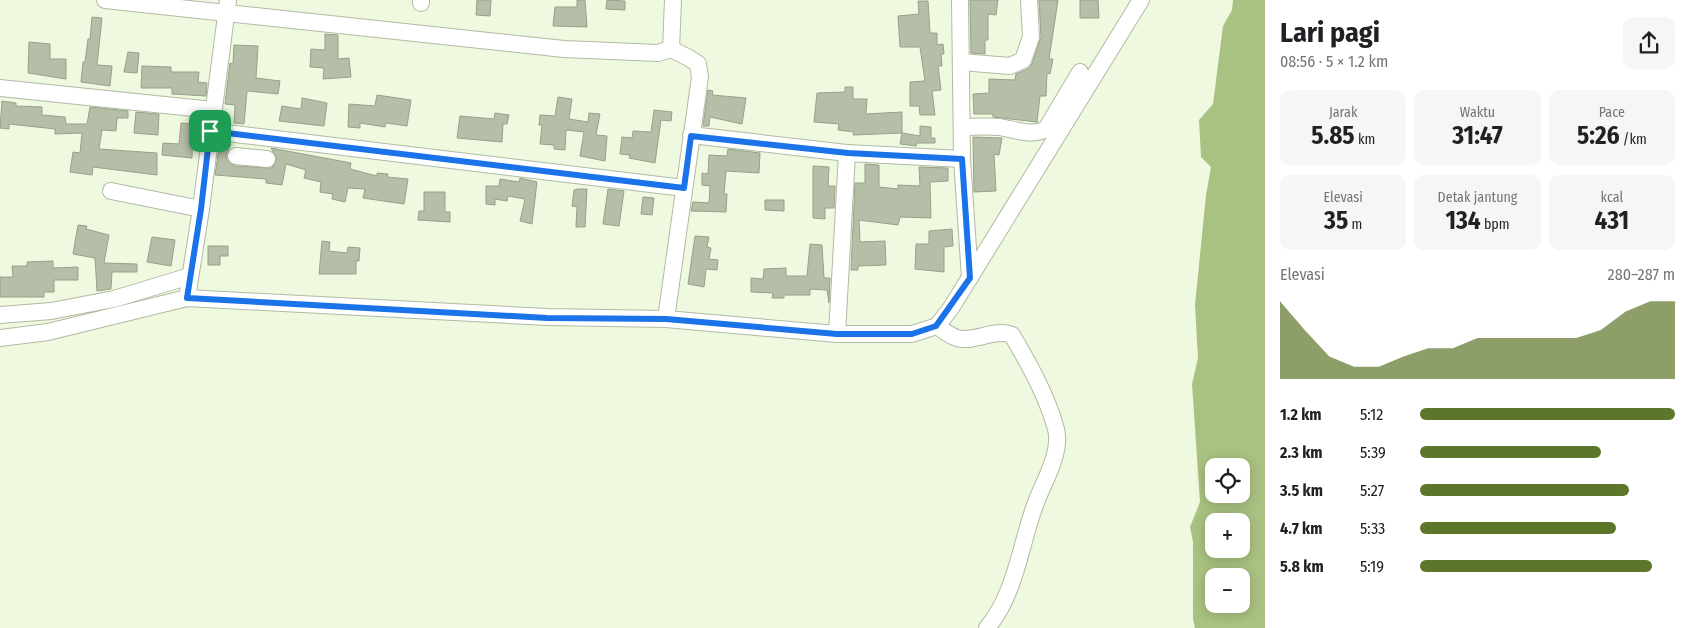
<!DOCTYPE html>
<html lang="id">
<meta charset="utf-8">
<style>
body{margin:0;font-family:"Fira Sans Condensed",sans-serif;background:#f6f6f6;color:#202124;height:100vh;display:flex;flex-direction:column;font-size:19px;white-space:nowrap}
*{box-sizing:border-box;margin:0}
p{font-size:16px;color:#757577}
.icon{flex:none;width:28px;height:28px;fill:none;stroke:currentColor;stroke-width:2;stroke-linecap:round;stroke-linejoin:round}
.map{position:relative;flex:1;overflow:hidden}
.panel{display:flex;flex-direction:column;background:#fff;width:425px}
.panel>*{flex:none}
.fabs{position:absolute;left:1205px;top:458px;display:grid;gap:10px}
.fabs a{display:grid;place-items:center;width:45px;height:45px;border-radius:10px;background:#fff;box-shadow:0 2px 12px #0003;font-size:25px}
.pin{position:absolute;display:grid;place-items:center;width:42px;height:42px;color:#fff;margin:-21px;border-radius:10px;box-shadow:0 2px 8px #0006}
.round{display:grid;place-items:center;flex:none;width:52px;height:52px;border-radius:10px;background:#f6f6f6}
.headline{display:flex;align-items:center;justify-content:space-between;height:85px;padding:0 15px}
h1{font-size:28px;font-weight:700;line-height:38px}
.metrics{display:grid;grid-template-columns:repeat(3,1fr);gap:8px;height:85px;padding:5px 15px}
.metrics div{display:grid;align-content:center;border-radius:10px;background:#f6f6f6;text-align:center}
.metrics b{font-size:25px;font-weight:700}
.metrics small{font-size:14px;font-weight:400}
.metrics p{font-size:14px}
.chart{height:140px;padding:10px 15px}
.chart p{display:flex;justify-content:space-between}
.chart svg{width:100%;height:90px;margin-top:5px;fill:#5e7629;opacity:.7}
ul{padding:0 15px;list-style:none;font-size:16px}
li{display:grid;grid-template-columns:80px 60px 1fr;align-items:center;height:38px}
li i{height:12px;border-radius:6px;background:#5e7629}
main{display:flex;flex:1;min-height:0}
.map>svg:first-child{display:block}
.water{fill:#aac281;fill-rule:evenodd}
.building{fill:#b5bfa7;stroke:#97a089}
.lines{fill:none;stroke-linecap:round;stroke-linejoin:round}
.minor-casing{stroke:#b1baa3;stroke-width:18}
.minor{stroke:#fff;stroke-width:16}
.route-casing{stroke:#fff;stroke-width:10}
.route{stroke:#1a73e8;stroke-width:6}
</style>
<main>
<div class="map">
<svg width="1265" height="628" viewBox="0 0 1265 628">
<rect width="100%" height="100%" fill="#eff9e0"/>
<path class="water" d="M1233 0H1265V628H1195L1193 619V542L1190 527 1200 502 1192 384 1198 358 1195 305 1206 195 1211 167 1201 157 1199 120 1213 104 1223 26 1232 10ZM1214 466H1241V494H1214ZM1214 521H1241V549H1214ZM1214 576H1241V604H1214Z"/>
<g class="building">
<polygon points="477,0 491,0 490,16 476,15"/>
<polygon points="577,0 585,0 587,27 553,26 555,7 577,7"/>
<polygon points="607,0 625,1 625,10 606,9"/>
<polygon points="970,0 998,0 996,15 988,14 988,40 985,40 985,54 971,53"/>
<polygon points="1039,0 1058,0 1049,59 1053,59 1050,74 1047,73 1046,96 1040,96 1037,122 993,117 993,114 974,114 973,94 989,93 989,79 1015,80 1016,74 1028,69 1032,64 1041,37"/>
<polygon points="1080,0 1098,0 1099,18 1080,18"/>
<polygon points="918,1 928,1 930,33 937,33 937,45 943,44 944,54 941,54 942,66 938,66 941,90 932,91 935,115 920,115 919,106 910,106 910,82 925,81 920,47 900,47 898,16 919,14"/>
<polygon points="92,17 102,18 97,65 112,66 110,86 81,82 83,62 85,62 88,39 90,39"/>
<polygon points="325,34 338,35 338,59 349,58 351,77 323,79 324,68 310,67 311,49 325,50"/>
<polygon points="29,42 50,44 50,59 66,59 66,79 28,73"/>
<polygon points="234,45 258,46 256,78 280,81 278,94 247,91 244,124 234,123 235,105 225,104 230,63 233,64"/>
<polygon points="128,52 139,53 137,73 124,72"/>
<polygon points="142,66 171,67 171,72 199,72 198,82 207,83 206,96 172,94 172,88 141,88"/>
<polygon points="845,87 853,87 853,99 867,99 866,114 902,112 902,133 853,135 854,132 838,130 839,124 814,122 817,93 845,92"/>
<polygon points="708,90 713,91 712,95 746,98 742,124 710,117 709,126 703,126"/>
<polygon points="377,95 411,100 407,126 386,123 385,127 360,123 360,128 348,127 349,104 375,106"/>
<polygon points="558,97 572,99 569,119 588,122 589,113 600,114 596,135 607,136 605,161 580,156 584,132 566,130 565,150 554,149 554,145 540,144 542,125 539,125 540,115 555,116"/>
<polygon points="302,98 327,103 324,126 279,121 282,106 301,109"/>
<polygon points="2,101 16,103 16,106 42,107 42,115 65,117 66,124 87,124 90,107 128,111 128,118 117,118 116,131 102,130 99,149 157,153 157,175 93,167 92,175 70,172 73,152 80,153 82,133 55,134 55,129 9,124 9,129 0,128"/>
<polygon points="654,110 672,112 671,121 661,120 655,163 629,158 630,155 620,154 622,137 632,138 633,131 651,132"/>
<polygon points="136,112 159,114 158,135 134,133"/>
<polygon points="495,113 509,115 507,124 503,124 502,142 457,138 460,116 494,119"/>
<polygon points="181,123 193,124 192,158 162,155 163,143 179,144"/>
<polygon points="920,126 931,127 931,138 935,138 935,143 917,143 916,146 900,144 902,133 920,136"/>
<polygon points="973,137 1002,138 999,155 994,154 996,191 974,192"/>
<polygon points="220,142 231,144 226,155 227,160 235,166 272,168 277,159 271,148 351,163 350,169 377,176 377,173 388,174 387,177 408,179 404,204 363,198 365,189 348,188 345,202 332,199 333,194 320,192 321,182 304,178 306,170 286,164 282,185 266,183 266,179 215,175"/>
<polygon points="728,149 760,153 759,173 726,171 724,194 727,194 726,212 691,211 693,202 709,203 710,186 702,185 702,173 708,174 709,155 727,156"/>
<polygon points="865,164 879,165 879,187 898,189 898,185 920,186 919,167 948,168 948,181 930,182 931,218 900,217 898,225 859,220 860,242 885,241 886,265 858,266 858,270 851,270 855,183 865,183"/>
<polygon points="813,166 829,167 828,186 835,186 834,208 825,208 825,219 813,218"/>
<polygon points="520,178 537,182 532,224 520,221 525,199 508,196 507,201 495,199 495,205 486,204 486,186 499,186 500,179 519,182"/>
<polygon points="578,189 587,189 585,227 576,227 577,207 572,206 574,190"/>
<polygon points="608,189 624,191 619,226 603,224"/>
<polygon points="424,192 445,192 445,212 450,212 450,222 418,220 419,211 424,211"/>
<polygon points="643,197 654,198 652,215 641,214"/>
<polygon points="765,200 784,200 784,211 765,210"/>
<polygon points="78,225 87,226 86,229 109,235 104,263 137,264 137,272 112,272 111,289 97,291 95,258 73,254"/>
<polygon points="952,229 953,246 944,247 944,272 915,269 916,244 929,244 929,231"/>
<polygon points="695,236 709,237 707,247 711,248 709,259 718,260 717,270 706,269 704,287 688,284"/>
<polygon points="152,237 175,240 171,266 147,262"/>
<polygon points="322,241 330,242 329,251 347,253 348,247 360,248 359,261 356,261 356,274 319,274"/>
<polygon points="810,244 822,245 824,278 830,278 829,303 827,290 810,289 810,295 784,295 784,298 772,298 773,293 751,292 751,278 763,279 764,269 786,268 786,276 807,276"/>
<polygon points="208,246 228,246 228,256 220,256 220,265 208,265"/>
<polygon points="53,261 53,268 78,267 78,280 54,280 54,292 44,292 44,297 0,297 0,277 13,277 12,266 27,266 27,262"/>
</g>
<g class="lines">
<defs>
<g id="minor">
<polyline points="105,0 564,49 658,53 671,49"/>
<polyline points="960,0 962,159 970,278"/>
<polyline points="421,3 421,0"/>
<polyline points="961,62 1010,66 1023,60 1031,37 1029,0"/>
<polyline points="0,88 213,110"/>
<path d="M962 127C974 127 986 126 999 127 1014 129 1031 137 1046 129L1080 72"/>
<polyline points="210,131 684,188"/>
<polyline points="691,135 847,153 962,159"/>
<polyline points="236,156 267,159"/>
<polyline points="111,191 201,209"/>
<polyline points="187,298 201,209 228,0"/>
<polyline points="0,315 51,311 114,299 190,276"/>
<polyline points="666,319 700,77 698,64 689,58 671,49 673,0"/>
<path d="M937 326C943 330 950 336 957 338 976 343 993 328 1012 335 1029 364 1047 396 1056 429 1062 454 1043 482 1035 505 1020 546 1016 593 987 628"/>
<polyline points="837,334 847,153"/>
<polyline points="0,338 48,332 187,298 547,317 666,319 837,334 912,334 937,326 951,308 1141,0"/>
</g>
</defs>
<use href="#minor" class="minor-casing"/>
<use href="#minor" class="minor"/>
</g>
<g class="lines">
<defs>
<polygon id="route" points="210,131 684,188 691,136 848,153 962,159 970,278 936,326 912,334 837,334 666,319 547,318 187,298 201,209"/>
</defs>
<use href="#route" class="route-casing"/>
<use href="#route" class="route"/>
</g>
</svg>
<div class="fabs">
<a><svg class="icon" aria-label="locate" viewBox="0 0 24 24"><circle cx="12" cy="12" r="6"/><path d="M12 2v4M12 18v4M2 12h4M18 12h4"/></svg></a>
<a>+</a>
<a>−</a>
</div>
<div class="pin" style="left:210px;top:131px;background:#1e9e55"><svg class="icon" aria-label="arrive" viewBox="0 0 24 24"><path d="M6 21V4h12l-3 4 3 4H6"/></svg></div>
</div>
<section class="panel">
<div class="headline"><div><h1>Lari pagi</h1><p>08:56 · 5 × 1.2 km</p></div><a class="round"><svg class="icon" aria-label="share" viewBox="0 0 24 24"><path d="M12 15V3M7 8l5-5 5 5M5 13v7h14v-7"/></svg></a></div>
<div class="metrics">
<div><p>Jarak</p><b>5.85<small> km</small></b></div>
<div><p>Waktu</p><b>31:47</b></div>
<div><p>Pace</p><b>5:26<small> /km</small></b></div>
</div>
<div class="metrics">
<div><p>Elevasi</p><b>35<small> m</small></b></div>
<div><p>Detak jantung</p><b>134<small> bpm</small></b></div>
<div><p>kcal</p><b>431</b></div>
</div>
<div class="chart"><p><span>Elevasi</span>280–287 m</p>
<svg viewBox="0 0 160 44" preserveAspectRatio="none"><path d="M0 44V6L10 20L20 33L30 38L40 38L50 33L60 29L70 29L80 24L90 24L100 24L110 24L120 24L130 20L140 11L150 6L160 6V44z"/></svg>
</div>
<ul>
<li><b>1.2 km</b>5:12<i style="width:100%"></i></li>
<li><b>2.3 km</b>5:39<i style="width:71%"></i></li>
<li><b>3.5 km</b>5:27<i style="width:82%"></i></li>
<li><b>4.7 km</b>5:33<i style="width:77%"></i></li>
<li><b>5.8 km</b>5:19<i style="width:91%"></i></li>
</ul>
</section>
</main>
